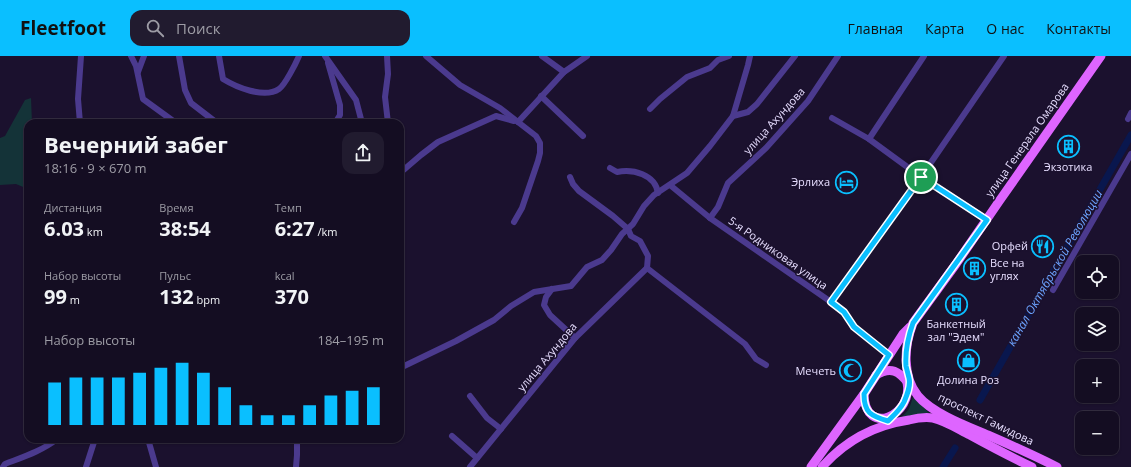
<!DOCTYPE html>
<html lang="ru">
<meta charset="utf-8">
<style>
body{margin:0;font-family:"Open Sans",sans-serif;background:#211b2f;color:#f1f3f6;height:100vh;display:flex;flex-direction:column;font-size:15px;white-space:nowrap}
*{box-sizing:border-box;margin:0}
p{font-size:13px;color:#9d9ca5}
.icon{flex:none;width:22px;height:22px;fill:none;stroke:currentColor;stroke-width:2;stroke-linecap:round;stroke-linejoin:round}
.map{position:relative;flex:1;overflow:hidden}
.details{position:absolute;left:24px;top:63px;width:380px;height:324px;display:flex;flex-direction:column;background:#140d22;border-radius:12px;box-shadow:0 1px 3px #0004,0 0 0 1px #332d40}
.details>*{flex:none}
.tools{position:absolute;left:1075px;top:199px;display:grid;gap:8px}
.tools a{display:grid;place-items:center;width:44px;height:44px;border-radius:8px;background:#140d22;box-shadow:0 1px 3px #0004,0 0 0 1px #332d40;font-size:20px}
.pin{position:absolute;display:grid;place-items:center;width:34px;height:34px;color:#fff;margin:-17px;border:2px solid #fff;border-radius:50%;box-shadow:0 1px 4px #0007}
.round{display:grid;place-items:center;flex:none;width:42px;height:42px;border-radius:12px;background:#211b2f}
.headline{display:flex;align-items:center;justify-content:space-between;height:68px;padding:0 20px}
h1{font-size:22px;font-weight:700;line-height:30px}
.metrics{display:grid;grid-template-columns:repeat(3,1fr);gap:6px;height:68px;padding:4px 20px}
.metrics div{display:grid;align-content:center}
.metrics b{font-size:20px;font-weight:700}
.metrics small{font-size:11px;font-weight:400}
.metrics p{font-size:11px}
.chart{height:112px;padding:8px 20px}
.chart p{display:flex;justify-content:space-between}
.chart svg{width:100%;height:72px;margin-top:4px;stroke:#0abfff;stroke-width:6}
header{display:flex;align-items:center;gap:24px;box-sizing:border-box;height:56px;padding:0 20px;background:#0abfff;color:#111}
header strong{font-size:19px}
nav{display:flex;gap:22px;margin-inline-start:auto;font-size:14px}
.search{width:280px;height:36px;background:#211b2f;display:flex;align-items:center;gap:10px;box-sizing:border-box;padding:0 14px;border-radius:12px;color:#9d9ca5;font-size:15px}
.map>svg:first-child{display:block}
.green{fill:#143338}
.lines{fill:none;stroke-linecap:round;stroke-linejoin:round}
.canal{stroke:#09174e;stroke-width:7}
.minor{stroke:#4b3a8e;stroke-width:6}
.primary{stroke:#de65ff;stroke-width:9}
.route-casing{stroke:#fff;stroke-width:8}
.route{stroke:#0abfff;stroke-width:5}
.labels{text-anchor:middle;stroke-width:3;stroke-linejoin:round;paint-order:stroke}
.street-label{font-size:11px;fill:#e7deff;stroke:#1b112e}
.poi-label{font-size:11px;fill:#e7deff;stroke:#1b112e}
.water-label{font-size:12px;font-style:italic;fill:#6ca3ff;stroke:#1b112e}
</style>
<header>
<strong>Fleetfoot</strong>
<div class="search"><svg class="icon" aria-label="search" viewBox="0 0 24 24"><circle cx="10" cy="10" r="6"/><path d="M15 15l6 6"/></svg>Поиск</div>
<nav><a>Главная</a><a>Карта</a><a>О нас</a><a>Контакты</a></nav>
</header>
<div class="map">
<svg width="1131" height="411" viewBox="0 0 1131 411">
<rect width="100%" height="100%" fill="#1b112e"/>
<g class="green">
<polygon points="31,42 32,67 28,67 28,133 16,128 0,129 0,82 5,80 25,44"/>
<polygon points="913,341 929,357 901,362 909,353"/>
</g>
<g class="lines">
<g class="canal">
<polyline points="980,344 1131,79"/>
<polyline points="943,411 955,392"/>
</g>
<g class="minor">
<polyline points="131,0 136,10 143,43 176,67"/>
<polyline points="179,0 185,34 191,47 217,67"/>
<path d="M219 0 223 23C236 31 264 43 279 33 285 29 296 7 299 0"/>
<polyline points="325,0 356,44 362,67"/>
<polyline points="387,0 388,18 385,41 388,67"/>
<polyline points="426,0 460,29 500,52 536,80 540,87 540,97 538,105 522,152 514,166"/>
<polyline points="542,0 564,16"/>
<polyline points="328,7 340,49 340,59 335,67"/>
<polyline points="138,16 144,0"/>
<polyline points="541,40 583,80"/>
<polyline points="650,53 660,43 687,21 710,12 718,4 729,0"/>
<polyline points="733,60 748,9 750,0"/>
<polyline points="832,62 869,83 921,121 987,163"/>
<polyline points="1128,63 1131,57"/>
<polyline points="518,66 564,16 587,0"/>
<polyline points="80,67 78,43 81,0"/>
<polyline points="869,83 924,0"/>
<path d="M610 112 617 116C633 113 655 118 658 137"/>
<polyline points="400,117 421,99 438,86 496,60 514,65"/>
<polyline points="570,121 573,128 579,135 613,160 628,173 631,180 640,185 648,200 647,212"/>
<polyline points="670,129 710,162 831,246 844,257 854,271 889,299"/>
<polyline points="710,162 718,151 728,127 766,92 808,45 838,0"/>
<polyline points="647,212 745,288 756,303 766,309"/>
<polyline points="552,233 546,241 544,249 550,259 575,282"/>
<polyline points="1053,234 1131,98"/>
<polyline points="831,246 921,121 1004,0"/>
<polyline points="400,312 456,285 494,264 511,250 534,236 571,230 587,211 602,204 611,194 622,178 633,168 644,150 654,139 687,117 710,90 733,60 748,56 757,48 795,0"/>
<polyline points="470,340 487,362 501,373"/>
<polyline points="452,380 477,402"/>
<polyline points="148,383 156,411"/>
<path d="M3 411 5 408C23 401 42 395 57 383"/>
<polyline points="86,411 95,383"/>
<polyline points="296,411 297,399 297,383"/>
<polyline points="470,411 575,282 647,212"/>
</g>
<g class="primary">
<path d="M876 319C891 310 899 315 909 328"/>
<path d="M864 338C865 382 914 359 907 326"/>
<polyline points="811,411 864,338 903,278 910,271"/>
<path d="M822 411C845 385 875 369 909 364 917 362 925 361 933 362 946 365 958 373 970 379 990 390 1011 401 1032 411"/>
<path d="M1057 411C1035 400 1013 390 990 380 969 371 933 358 918 340 902 320 904 290 913 267L956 208 1000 144 1101 0"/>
</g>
</g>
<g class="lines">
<defs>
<path id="route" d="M921 121 987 164 913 267C908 281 905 295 906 310 907 314 908 318 909 322 911 330 907 339 904 346 900 354 894 359 888 365 871 360 864 357 864 338L889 299 854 271 844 256 831 246Z"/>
</defs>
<use href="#route" class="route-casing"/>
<use href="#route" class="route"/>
</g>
<defs>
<symbol id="building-ring" viewBox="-11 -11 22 22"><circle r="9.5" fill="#1b112e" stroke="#0abfff" stroke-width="1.5"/><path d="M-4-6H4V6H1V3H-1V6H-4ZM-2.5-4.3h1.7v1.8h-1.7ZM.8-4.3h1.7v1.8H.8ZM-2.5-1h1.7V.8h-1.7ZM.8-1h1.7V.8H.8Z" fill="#0abfff"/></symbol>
<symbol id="hotel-ring" viewBox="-11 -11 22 22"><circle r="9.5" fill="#1b112e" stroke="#0abfff" stroke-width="1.5"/><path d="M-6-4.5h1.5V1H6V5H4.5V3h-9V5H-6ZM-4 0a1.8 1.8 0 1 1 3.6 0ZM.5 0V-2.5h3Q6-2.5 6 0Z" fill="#0abfff"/></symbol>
<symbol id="restaurant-ring" viewBox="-11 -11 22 22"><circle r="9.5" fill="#1b112e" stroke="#0abfff" stroke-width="1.5"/><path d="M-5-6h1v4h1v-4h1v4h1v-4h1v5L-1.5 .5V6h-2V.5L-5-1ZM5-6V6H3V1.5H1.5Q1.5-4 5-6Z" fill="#0abfff"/></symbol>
<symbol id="shop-ring" viewBox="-11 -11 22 22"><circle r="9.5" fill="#1b112e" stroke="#0abfff" stroke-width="1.5"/><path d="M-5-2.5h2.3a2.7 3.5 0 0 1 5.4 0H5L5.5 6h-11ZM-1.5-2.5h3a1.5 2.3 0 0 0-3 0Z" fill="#0abfff"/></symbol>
<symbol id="mosque-ring" viewBox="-11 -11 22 22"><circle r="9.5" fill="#1b112e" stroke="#0abfff" stroke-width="1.5"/><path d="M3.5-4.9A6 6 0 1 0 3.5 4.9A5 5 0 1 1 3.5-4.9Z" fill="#0abfff"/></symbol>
</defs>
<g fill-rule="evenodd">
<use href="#building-ring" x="1056" y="78" width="25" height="25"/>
<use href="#hotel-ring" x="834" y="114" width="25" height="25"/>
<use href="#restaurant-ring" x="1030" y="178" width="25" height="25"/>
<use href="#building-ring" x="962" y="200" width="25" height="25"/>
<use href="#building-ring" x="944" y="236" width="25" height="25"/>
<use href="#shop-ring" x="956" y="292" width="25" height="25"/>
<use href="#mosque-ring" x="838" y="302" width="25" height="25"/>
</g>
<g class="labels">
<g class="street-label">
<text transform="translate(774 65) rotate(-48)" y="4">улица Ахундова</text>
<text transform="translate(1027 84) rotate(-55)" y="4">улица Генерала Омарова</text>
<text transform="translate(778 197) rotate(35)" y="4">5-я Родниковая улица</text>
<text transform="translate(547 301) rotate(-50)" y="4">улица Ахундова</text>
<text transform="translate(986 363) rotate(26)" y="4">проспект Гамидова</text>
</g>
<g class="poi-label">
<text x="1068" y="115">Экзотика</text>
<text x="830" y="130" text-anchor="end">Эрлиха</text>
<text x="1028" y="194" text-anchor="end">Орфей</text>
<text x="990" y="211" text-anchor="start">Все на<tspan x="990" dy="13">углях</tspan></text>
<text x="956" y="272">Банкетный<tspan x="956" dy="13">зал "Эдем"</tspan></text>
<text x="836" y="319" text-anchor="end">Мечеть</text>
<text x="968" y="328">Долина Роз</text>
</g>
<g class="water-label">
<text transform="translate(1055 212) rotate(-60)" y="4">канал Октябрьской Революции</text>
</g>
</g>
</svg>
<div class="tools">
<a><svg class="icon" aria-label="locate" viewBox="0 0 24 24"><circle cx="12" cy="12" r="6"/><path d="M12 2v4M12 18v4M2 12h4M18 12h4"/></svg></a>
<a><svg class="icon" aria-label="layers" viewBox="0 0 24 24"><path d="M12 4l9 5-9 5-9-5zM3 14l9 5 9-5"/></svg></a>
<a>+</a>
<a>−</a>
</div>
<div class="pin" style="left:921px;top:121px;background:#1e9e55"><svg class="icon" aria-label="arrive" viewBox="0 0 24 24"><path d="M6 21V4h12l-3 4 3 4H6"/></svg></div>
<section class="details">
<div class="headline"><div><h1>Вечерний забег</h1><p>18:16 · 9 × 670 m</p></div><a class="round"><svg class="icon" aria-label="share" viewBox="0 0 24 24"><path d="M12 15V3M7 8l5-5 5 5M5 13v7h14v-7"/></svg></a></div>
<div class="metrics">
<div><p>Дистанция</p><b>6.03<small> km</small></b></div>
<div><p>Время</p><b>38:54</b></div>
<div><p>Темп</p><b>6:27<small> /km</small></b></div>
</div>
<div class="metrics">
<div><p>Набор высоты</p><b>99<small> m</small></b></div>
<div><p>Пульс</p><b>132<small> bpm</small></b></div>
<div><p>kcal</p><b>370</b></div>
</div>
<div class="chart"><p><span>Набор высоты</span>184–195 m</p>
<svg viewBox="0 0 160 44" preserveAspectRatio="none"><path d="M5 44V18M15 44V15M25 44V15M35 44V15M45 44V12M55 44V9M65 44V6M75 44V12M85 44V21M95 44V32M105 44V38M115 44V38M125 44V32M135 44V26M145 44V23M155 44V21"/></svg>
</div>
</section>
</div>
